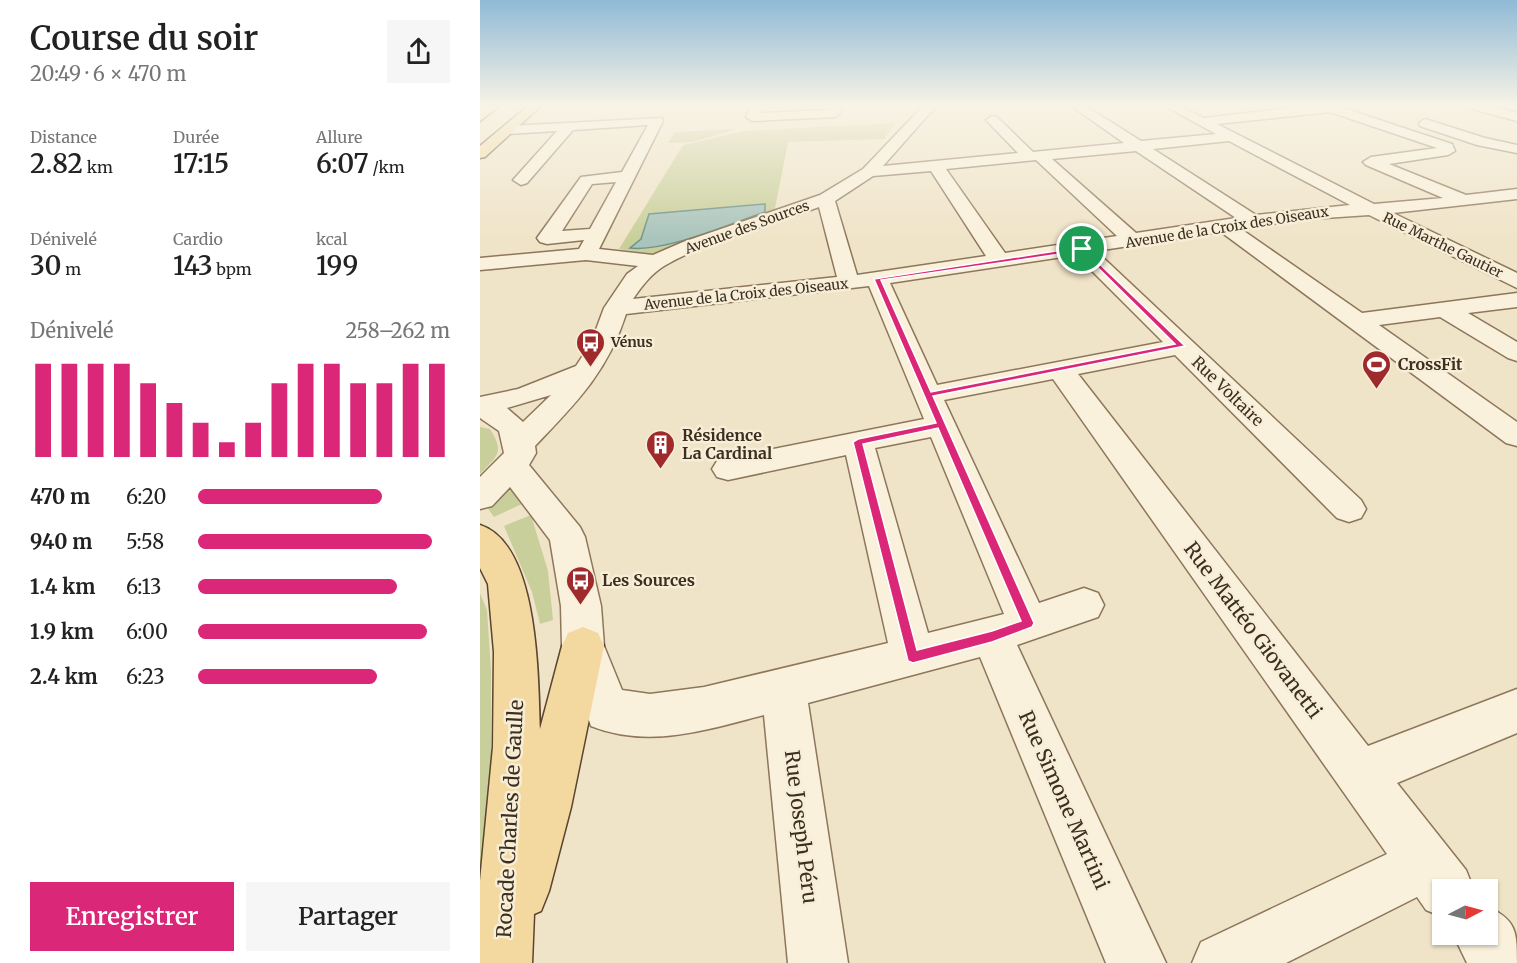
<!DOCTYPE html>
<html lang="fr">
<meta charset="utf-8">
<style>
body{margin:0;font-family:Merriweather,serif;background:#f6f6f6;color:#222;height:100vh;display:flex;flex-direction:column;font-size:22px;white-space:nowrap}
*{box-sizing:border-box;margin:0}
p{font-size:20px;color:#767676}
.icon{flex:none;width:33px;height:33px;fill:none;stroke:currentColor;stroke-width:2;stroke-linecap:round;stroke-linejoin:round}
.map{position:relative;flex:1;overflow:hidden}
.side{display:flex;flex-direction:column;background:#fff;width:480px}
.side>*{flex:none}
.needle{width:39px;rotate:84deg}
.controls{position:absolute;left:952px;top:879px;display:grid;gap:12px}
.controls a{display:grid;place-items:center;width:66px;height:66px;border-radius:0px;background:#fff;box-shadow:0 2px 4px #0004;font-size:30px}
.pin{position:absolute;display:grid;place-items:center;width:51px;height:51px;color:#fff;margin:-26px;border:3px solid #fff;border-radius:50%;box-shadow:0 2px 6px #0007}
.round{display:grid;place-items:center;flex:none;width:63px;height:63px;border-radius:0px;background:#f6f6f6}
.head{display:flex;align-items:center;justify-content:space-between;height:102px;padding:0 30px}
h1{font-size:33px;font-weight:600;line-height:45px}
.figures{display:grid;grid-template-columns:repeat(3,1fr);gap:9px;height:102px;padding:6px 30px}
.figures div{display:grid;align-content:center}
.figures b{font-size:26px;font-weight:600}
.figures small{font-size:16px;font-weight:400}
.figures p{font-size:16px}
.chart{height:168px;padding:12px 30px}
.chart p{display:flex;justify-content:space-between}
.chart svg{width:100%;height:108px;margin-top:6px;stroke:#db2777;stroke-width:6}
.action{display:flex;gap:12px;margin-top:auto;padding:12px 30px}
.action a{flex:1;height:69px;border-radius:0px;background:#db2777;color:#fff;font-size:24px;font-weight:600;line-height:69px;text-align:center}
.action a+a{background:#f6f6f6;color:#222}
ul{padding:0 30px;list-style:none;font-size:20px}
li{display:grid;grid-template-columns:96px 72px 1fr;align-items:center;height:45px}
li i{height:15px;border-radius:8px;background:#db2777}
main{display:flex;flex:1;min-height:0}
.map>svg:first-child{display:block}
.green{fill:#c9cf9b}
.water{fill:#a9c4bc;stroke:#6f938a;stroke-width:1.5}
.lines{fill:none;stroke-linecap:round;stroke-linejoin:round}
.street-casing{stroke:#8d765c;stroke-width:3}
.primary-casing{stroke:#5b4430;stroke-width:3}
.street{fill:#faf1dc;fill-rule:evenodd}
.primary{fill:#f3d9a0;fill-rule:evenodd}
.tram{stroke:#3d2e20;stroke-width:1.5}
.route{fill:#db2777;stroke:#fff;stroke-width:1.5;fill-rule:evenodd}
.labels{text-anchor:middle;stroke-width:5;stroke-linejoin:round;paint-order:stroke}
.far-street-label{font-size:14px;fill:#3d2e20;stroke:#f7eed8}
.far-poi-label{font-size:14px;font-weight:bold;fill:#3d2e20;stroke:#f7eed8;text-anchor:start}
.poi-label{font-size:16px;font-weight:bold;fill:#3d2e20;stroke:#f7eed8;text-anchor:start}
.street-label{font-size:16px;fill:#3d2e20;stroke:#f7eed8}
.near-street-label{font-size:20px;fill:#3d2e20;stroke:#f7eed8}
</style>
<main>
<section class="side">
<div class="head"><div><h1>Course du soir</h1><p>20:49 · 6 × 470 m</p></div><a class="round"><svg class="icon" aria-label="share" viewBox="0 0 24 24"><path d="M12 15V3M7 8l5-5 5 5M5 13v7h14v-7"/></svg></a></div>
<div class="figures">
<div><p>Distance</p><b>2.82<small> km</small></b></div>
<div><p>Durée</p><b>17:15</b></div>
<div><p>Allure</p><b>6:07<small> /km</small></b></div>
</div>
<div class="figures">
<div><p>Dénivelé</p><b>30<small> m</small></b></div>
<div><p>Cardio</p><b>143<small> bpm</small></b></div>
<div><p>kcal</p><b>199</b></div>
</div>
<div class="chart"><p><span>Dénivelé</span>258–262 m</p>
<svg viewBox="0 0 160 44" preserveAspectRatio="none"><path d="M5 44V6M15 44V6M25 44V6M35 44V6M45 44V14M55 44V22M65 44V30M75 44V38M85 44V30M95 44V14M105 44V6M115 44V6M125 44V14M135 44V14M145 44V6M155 44V6"/></svg>
</div>
<ul>
<li><b>470 m</b>6:20<i style="width:73%"></i></li>
<li><b>940 m</b>5:58<i style="width:93%"></i></li>
<li><b>1.4 km</b>6:13<i style="width:79%"></i></li>
<li><b>1.9 km</b>6:00<i style="width:91%"></i></li>
<li><b>2.4 km</b>6:23<i style="width:71%"></i></li>
</ul>
<div class="action"><a>Enregistrer</a><a>Partager</a></div>
</section>
<div class="map">
<svg width="1037" height="963" viewBox="0 0 1037 963">
<rect width="100%" height="100%" fill="#f0e4c8"/>
<g class="green">
<polygon points="416,123 404,139 308,142 294,213 171,254 139,249 203,145 264,131"/>
<polygon points="257,129 213,142 188,143 195,132"/>
<path d="M0 427 10 429C25 453 18 455 0 474Z"/>
<polygon points="34,480 44,503 14,517 6,506"/>
<polygon points="51,515 68,571 73,620 60,624 52,592 24,526"/>
<polygon points="0,593 7,610 11,670 11,805 0,871"/>
</g>
<path class="water" d="M285 204V212C250 224 186 252 150 248L161 239 169 214Z"/>
<g class="lines">
<defs>
<g id="street">
<polygon points="271,105 283,105 280,113 349,110 350,105 362,105 361,113 355,117 272,121 266,117"/>
<path d="M444 105H457L403 166 538 153 506 120 512 116 517 117 553 152 644 143 590 105H604L661 141 736 134 683 105H698L724 118 836 105H854L972 144 975 151 968 155 909 164 986 195 1037 189V199L913 213 1037 273V288L889 215 815 220 761 229 882 313 1037 293V307L988 313 1037 342V361L1028 358 960 317 899 325 1037 422V446L1026 443 741 232 616 251 881 500 886 509 881 518 869 522 857 518 695 355 598 374 888 746 1037 689V733L917 783 986 870 994 890H963V917L946 910 937 897 806 963H712L721 942 907 854 573 379 464 400 559 603 604 588 618 593 624 605 618 617 537 645 686 963H626L500 657 328 703 368 963H308L284 715C226 730 169 749 111 726L82 646 81 606 70 540 30 487 12 506 0 509V477L24 453 19 431 0 418V397L38 389 96 366 111 343 124 308 147 274 158 266 106 260 0 270V258L99 249 104 240 67 244 60 242 57 238 101 177 142 172 168 125 93 130 47 183 41 185 33 180 77 131 28 134 21 130 28 126 182 118 183 121 119 249 173 255 203 242 340 195 383 169ZM850 112 957 148 891 157 883 162 886 165 963 198 894 204 737 124ZM749 141 870 205 776 215 673 149ZM656 151 756 218 656 233 572 159ZM556 160 637 236 525 253 466 169ZM451 171 506 256 377 275 355 201 393 176ZM136 182 110 229 82 231 112 184ZM339 207 357 277 153 299C162 286 171 274 184 266 226 241 292 224 339 207ZM596 255 683 342 457 385 410 283ZM389 286 444 419 248 458 237 461 232 469 237 477 248 480 366 455 408 643 224 687 170 694 142 690 124 646 121 606 105 537 100 527 49 465 56 453 55 446C96 403 127 373 146 314ZM71 395 43 422 27 408ZM451 437 524 614 448 633 395 448Z"/>
<polygon points="987,105 1007,105 1037,113 1037,121 989,108"/>
<polygon points="945,119 1005,138 1037,145 1037,153 997,145 940,126 939,123"/>
<path d="M1008 907C1037 920 1037 933 1037 963H987L973 934H1008Z"/>
</g>
<g id="primary">
<polygon points="49,105 62,105 5,157 0,158 0,146"/>
<path d="M0 525C59 544 58 677 60 729L82 646 88 633 103 627 118 633 124 646 91 807 69 891 61 911 54 914 52 963H0V881L13 747 14 652 8 584 0 568Z"/>
</g>
</defs>
<use href="#street" class="street-casing"/>
<use href="#primary" class="primary-casing"/>
<use href="#street" class="street"/>
<use href="#primary" class="primary"/>
<polyline class="tram" points="0,122 22,105"/>
</g>
<linearGradient id="sky" x2="0" y2="1"><stop stop-color="#8fbad6"/><stop offset="0.44" stop-color="#f8f3e6"/><stop offset="1" stop-color="#f8f3e6" stop-opacity="0"/></linearGradient>
<rect width="1037" height="240" fill="url(#sky)"/>
<path class="route" d="M602 247 705 346 453 396 554 623 552 627 512 642 433 663 428 661 373 442 378 439 456 423 394 279ZM601 251 695 344 451 392 401 280ZM458 428 541 621 512 631 437 650 383 444Z"/>
<defs>
<symbol id="bus-pin" viewBox="-11 -11 22 30"><path d="M0 17L-7.5 6A9.5 9.5 0 1 1 7.5 6Z" fill="#9e2a2b" stroke="#f7eed8"/><path d="M-5-6H5V4H4V6H2V4H-2V6H-4V4H-5ZM-3.5-4V0h7V-4ZM-3.5 1.2v1.5H-2V1.2ZM2 1.2v1.5H3.5V1.2Z" fill="#fff"/></symbol>
<symbol id="stadium-pin" viewBox="-11 -11 22 30"><path d="M0 17L-7.5 6A9.5 9.5 0 1 1 7.5 6Z" fill="#9e2a2b" stroke="#f7eed8"/><path d="M0-5a6.5 5 0 1 0 0 10a6.5 5 0 1 0 0-10ZM-3.5-1.8h7v3.6h-7Z" fill="#fff"/></symbol>
<symbol id="building-pin" viewBox="-11 -11 22 30"><path d="M0 17L-7.5 6A9.5 9.5 0 1 1 7.5 6Z" fill="#9e2a2b" stroke="#f7eed8"/><path d="M-4-6H4V6H1V3H-1V6H-4ZM-2.5-4.3h1.7v1.8h-1.7ZM.8-4.3h1.7v1.8H.8ZM-2.5-1h1.7V.8h-1.7ZM.8-1h1.7V.8H.8Z" fill="#fff"/></symbol>
</defs>
<g fill-rule="evenodd">
<use href="#bus-pin" x="94" y="326" width="33" height="45"/>
<use href="#stadium-pin" x="880" y="348" width="33" height="45"/>
<use href="#building-pin" x="164" y="428" width="33" height="45"/>
<use href="#bus-pin" x="84" y="564" width="33" height="45"/>
</g>
<g class="labels">
<g class="far-street-label">
<text transform="translate(267 227) rotate(-20)" y="5">Avenue des Sources</text>
<text transform="translate(747 227) rotate(-9)" y="5">Avenue de la Croix des Oiseaux</text>
<text transform="translate(963 245) rotate(26)" y="5">Rue Marthe Gautier</text>
<text transform="translate(266 294) rotate(-6)" y="5">Avenue de la Croix des Oiseaux</text>
</g>
<g class="far-poi-label">
<text x="131" y="347">Vénus</text>
</g>
<g class="poi-label">
<text x="918" y="370">CrossFit</text>
<text x="202" y="441">Résidence<tspan x="202" dy="18">La Cardinal</tspan></text>
<text x="122" y="586">Les Sources</text>
</g>
<g class="street-label">
<text transform="translate(748 391) rotate(44)" y="6">Rue Voltaire</text>
</g>
<g class="near-street-label">
<text transform="translate(773 630) rotate(53)" y="7">Rue Mattéo Giovanetti</text>
<text transform="translate(584 800) rotate(66)" y="7">Rue Simone Martini</text>
<text transform="translate(30 819) rotate(-87)" y="7">Rocade Charles de Gaulle</text>
<text transform="translate(321 827) rotate(83)" y="7">Rue Joseph Péru</text>
</g>
</g>
</svg>
<div class="controls">
<a><svg class="needle" viewBox="-14 -14 28 28"><path d="M0-13l5 13h-10z" fill="#e53935"/><path d="M0 13l5-13h-10z" fill="#767676"/></svg></a>
</div>
<div class="pin" style="left:602px;top:249px;background:#1e9e55"><svg class="icon" aria-label="arrive" viewBox="0 0 24 24"><path d="M6 21V4h12l-3 4 3 4H6"/></svg></div>
</div>
</main>
